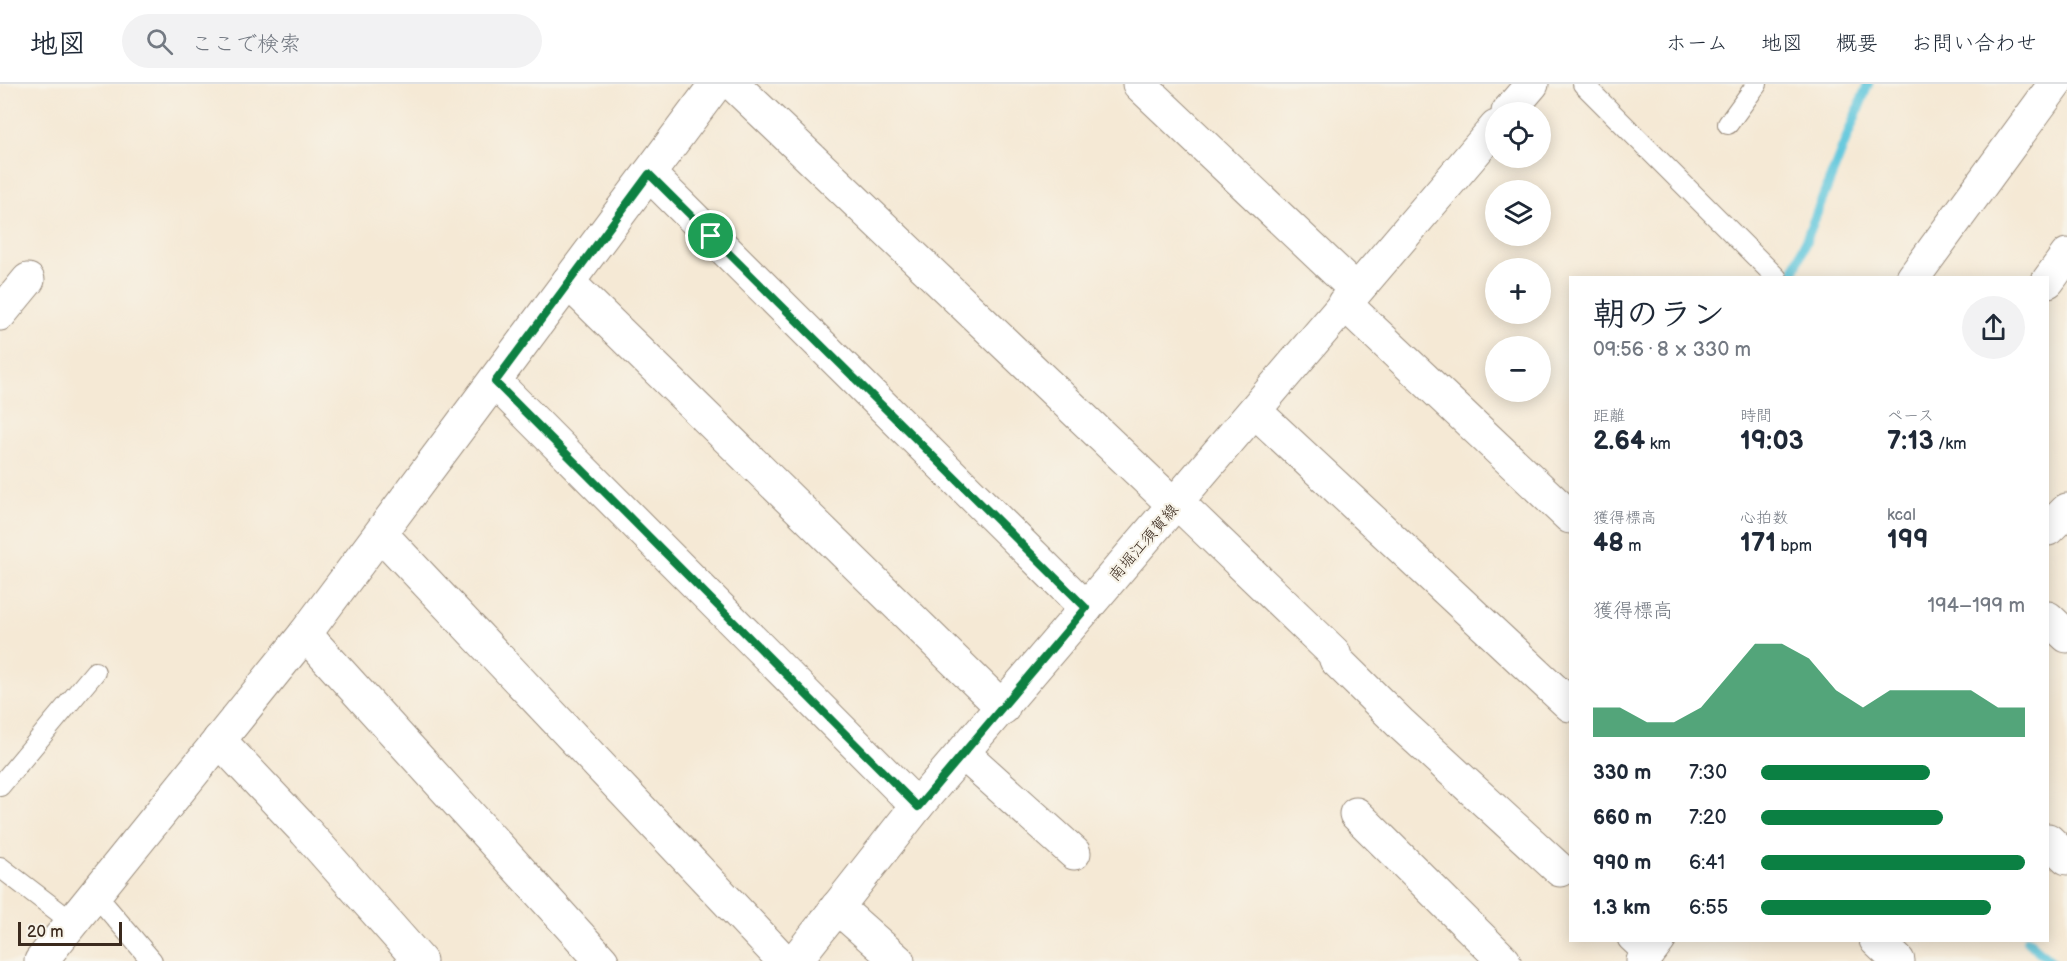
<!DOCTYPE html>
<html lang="ja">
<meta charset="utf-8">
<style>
body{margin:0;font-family:"Balsamiq Sans","Klee One",sans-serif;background:#f2f2f3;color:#1f2937;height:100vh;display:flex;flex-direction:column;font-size:22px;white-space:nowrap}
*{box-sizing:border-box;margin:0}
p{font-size:20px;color:#747a83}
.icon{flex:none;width:33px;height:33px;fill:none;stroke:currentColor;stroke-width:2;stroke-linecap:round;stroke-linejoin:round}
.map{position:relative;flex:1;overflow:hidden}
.side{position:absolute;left:1569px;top:192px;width:480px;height:666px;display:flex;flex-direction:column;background:#fff;border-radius:0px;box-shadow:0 3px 15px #0003}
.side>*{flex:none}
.controls{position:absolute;left:1485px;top:18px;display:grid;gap:12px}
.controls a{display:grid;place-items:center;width:66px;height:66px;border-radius:50%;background:#fff;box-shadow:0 3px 15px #0003;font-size:30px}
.scale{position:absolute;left:18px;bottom:15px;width:104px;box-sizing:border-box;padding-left:6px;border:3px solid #3b2a1e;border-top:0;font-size:16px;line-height:21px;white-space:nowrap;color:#3b2a1e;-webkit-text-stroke:4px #f7f3e8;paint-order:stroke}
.pin{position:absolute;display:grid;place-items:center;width:51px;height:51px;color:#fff;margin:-26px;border:3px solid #fff;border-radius:50%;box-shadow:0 2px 6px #0007}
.round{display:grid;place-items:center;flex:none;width:63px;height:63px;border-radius:32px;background:#f2f2f3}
.head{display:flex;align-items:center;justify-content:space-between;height:102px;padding:0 24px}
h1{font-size:33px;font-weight:700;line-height:45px}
.stats{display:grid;grid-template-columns:repeat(3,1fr);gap:9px;height:102px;padding:6px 24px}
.stats div{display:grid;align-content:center}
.stats b{font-size:26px;font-weight:700}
.stats small{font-size:16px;font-weight:400}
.stats p{font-size:16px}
.chart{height:168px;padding:12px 24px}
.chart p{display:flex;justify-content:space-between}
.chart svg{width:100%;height:108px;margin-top:6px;fill:#0b8043;opacity:.7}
ul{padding:0 24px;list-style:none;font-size:20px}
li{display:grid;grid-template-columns:96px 72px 1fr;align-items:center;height:45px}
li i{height:15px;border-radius:8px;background:#0b8043}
header{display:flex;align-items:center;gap:36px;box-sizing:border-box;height:84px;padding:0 30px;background:#fff;border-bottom:2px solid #e0e1e3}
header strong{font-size:28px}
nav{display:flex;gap:33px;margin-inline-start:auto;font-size:21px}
.search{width:420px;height:54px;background:#f2f2f3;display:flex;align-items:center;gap:15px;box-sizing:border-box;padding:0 21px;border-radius:33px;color:#747a83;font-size:22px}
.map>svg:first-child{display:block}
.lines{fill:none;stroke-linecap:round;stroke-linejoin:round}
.stream{stroke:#61c7dd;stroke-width:10}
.service-casing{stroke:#988a7a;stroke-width:22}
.minor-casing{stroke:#988a7a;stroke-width:35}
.secondary-casing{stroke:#988a7a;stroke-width:35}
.service{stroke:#fff;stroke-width:20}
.minor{stroke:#fff;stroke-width:33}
.secondary{stroke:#fff;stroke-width:33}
.route-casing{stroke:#fff;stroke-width:12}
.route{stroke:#0b8043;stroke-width:8}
.labels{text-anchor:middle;stroke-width:4.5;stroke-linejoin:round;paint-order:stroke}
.street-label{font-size:16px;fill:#3b2a1e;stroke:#f7f3e8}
</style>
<header>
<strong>地図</strong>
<div class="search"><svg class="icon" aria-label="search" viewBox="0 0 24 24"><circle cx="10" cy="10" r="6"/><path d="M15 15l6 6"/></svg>ここで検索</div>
<nav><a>ホーム</a><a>地図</a><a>概要</a><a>お問い合わせ</a></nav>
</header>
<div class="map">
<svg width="2067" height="877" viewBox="0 0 2067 877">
<rect width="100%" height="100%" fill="#f7f3e8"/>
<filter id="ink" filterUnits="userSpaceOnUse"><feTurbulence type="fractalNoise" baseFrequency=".0167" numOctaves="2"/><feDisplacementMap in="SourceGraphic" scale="12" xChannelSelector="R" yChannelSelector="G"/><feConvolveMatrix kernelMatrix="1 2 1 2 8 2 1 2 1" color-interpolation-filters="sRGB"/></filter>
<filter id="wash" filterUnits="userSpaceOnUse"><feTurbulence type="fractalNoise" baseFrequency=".008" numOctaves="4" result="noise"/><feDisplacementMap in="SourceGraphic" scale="24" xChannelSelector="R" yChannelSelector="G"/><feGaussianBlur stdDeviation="1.35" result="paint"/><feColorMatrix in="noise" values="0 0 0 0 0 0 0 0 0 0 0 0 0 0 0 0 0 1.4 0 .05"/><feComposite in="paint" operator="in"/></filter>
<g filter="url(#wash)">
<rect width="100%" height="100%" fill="#f5e9d5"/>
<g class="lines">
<g class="stream">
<polyline points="1791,194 1868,0"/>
<polyline points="2027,856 2050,877"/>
</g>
</g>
</g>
<g filter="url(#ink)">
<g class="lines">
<defs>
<g id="service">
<polyline points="1583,0 1777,194"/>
<polyline points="1728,40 1757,0"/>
<polyline points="0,702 95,588"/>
<polyline points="0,783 72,838"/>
<polyline points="95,810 152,877"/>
<polyline points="1628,856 1646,873"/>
</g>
<g id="minor">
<polyline points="733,0 1174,421"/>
<polyline points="1139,0 1355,205"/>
<polyline points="649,90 1086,524"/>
<polyline points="1913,194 2055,0"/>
<polyline points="2048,197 2067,171"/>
<polyline points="568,198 1003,624"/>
<polyline points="1344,219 1570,433"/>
<polyline points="0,230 28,196"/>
<polyline points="495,298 917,722"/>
<polyline points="1255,327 1570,621"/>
<polyline points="1177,418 1334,569 1336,576 1401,640 1560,786"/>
<polyline points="2048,445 2067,426"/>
<polyline points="381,450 784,877"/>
<polyline points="2048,534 2067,552"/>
<polyline points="305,550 602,877"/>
<polyline points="219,656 306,748 420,877"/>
<polyline points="964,670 1074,769"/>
<polyline points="1356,730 1504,877"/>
<polyline points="2048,756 2067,774"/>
<polyline points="837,823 898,877"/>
<polyline points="1876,856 1898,877"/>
<polyline points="41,877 305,550 716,0"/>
<polyline points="1643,877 1659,856"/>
</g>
<g id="secondary">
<polyline points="1508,28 1532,0"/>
<polyline points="795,877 917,722 1496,43"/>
</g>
</defs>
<use href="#service" class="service-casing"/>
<use href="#minor" class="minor-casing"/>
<use href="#secondary" class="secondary-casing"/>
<use href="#service" class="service"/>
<use href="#minor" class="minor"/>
<use href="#secondary" class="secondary"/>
</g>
</g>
<g class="lines" filter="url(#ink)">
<defs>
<polygon id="route" points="649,90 1086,524 918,723 495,298"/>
</defs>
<use href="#route" class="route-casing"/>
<use href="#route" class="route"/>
</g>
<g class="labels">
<g class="street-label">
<text transform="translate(1143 458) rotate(-49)" y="6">南堀江須賀線</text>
</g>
</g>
</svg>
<div class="controls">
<a><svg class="icon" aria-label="locate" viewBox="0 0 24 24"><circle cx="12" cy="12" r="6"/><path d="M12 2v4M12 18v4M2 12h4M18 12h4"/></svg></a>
<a><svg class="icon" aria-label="layers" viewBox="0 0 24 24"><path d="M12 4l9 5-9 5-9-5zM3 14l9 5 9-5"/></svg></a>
<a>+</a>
<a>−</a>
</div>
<div class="scale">20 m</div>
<div class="pin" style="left:711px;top:152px;background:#1e9e55"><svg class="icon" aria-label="arrive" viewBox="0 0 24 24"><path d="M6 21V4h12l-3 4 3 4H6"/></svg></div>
<section class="side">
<div class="head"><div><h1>朝のラン</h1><p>09:56 · 8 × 330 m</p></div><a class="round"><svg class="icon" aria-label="share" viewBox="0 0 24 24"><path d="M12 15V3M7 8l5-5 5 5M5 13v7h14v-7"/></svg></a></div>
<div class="stats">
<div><p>距離</p><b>2.64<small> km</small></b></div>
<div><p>時間</p><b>19:03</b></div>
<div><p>ペース</p><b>7:13<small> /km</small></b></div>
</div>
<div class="stats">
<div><p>獲得標高</p><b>48<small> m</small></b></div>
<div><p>心拍数</p><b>171<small> bpm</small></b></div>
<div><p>kcal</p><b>199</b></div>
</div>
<div class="chart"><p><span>獲得標高</span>194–199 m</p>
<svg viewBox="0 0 160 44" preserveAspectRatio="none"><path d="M0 44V32L10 32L20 38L30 38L40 32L50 19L60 6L70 6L80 12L90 25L100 32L110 25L120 25L130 25L140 25L150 32L160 32V44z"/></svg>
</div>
<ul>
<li><b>330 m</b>7:30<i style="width:64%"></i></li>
<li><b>660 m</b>7:20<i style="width:69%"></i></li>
<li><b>990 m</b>6:41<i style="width:100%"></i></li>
<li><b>1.3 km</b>6:55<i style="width:87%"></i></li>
</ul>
</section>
</div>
